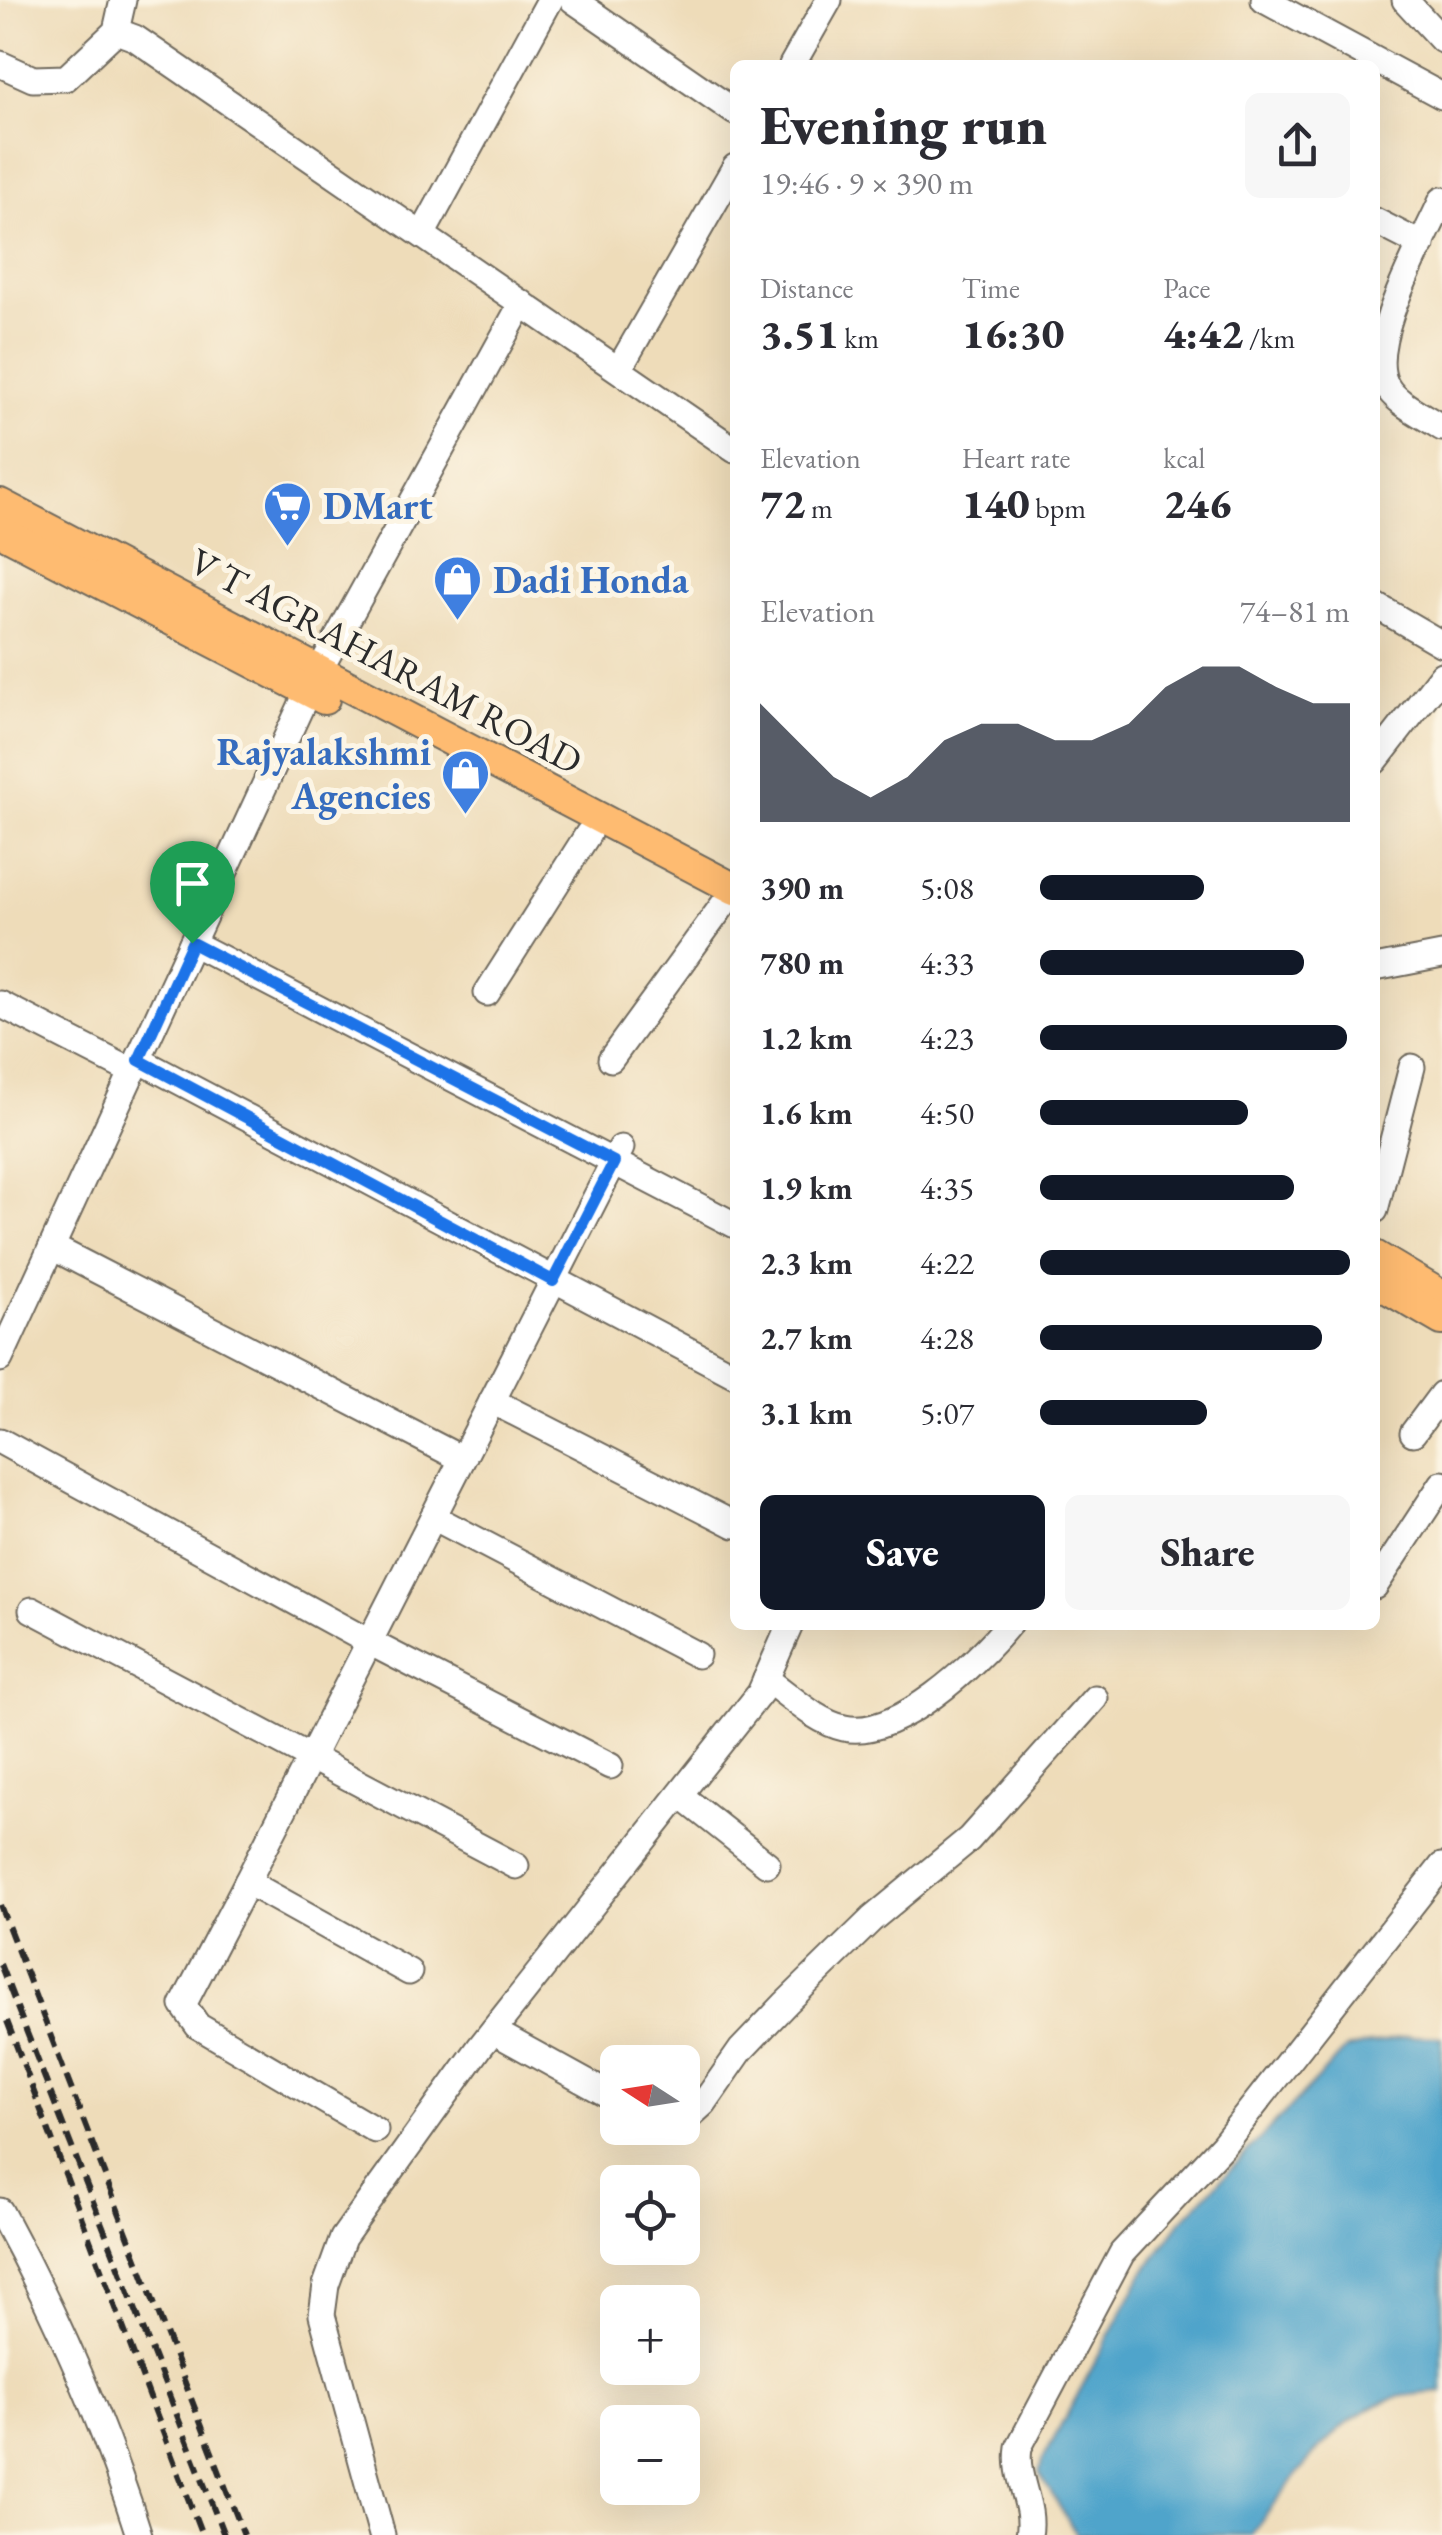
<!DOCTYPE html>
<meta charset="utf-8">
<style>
body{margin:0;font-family:"EB Garamond",serif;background:#f7f7f7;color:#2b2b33;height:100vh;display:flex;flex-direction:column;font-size:38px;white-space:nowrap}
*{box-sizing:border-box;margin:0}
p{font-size:32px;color:#7c7c81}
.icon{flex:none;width:55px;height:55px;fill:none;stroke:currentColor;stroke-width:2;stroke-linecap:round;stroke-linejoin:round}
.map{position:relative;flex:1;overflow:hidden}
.panel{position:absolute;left:730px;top:60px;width:650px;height:1570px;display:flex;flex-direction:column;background:#fff;border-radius:15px;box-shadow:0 10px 40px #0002}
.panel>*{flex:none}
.needle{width:65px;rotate:282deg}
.tools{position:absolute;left:600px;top:2045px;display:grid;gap:20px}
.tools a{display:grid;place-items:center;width:100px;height:100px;border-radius:15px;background:#fff;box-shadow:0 10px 40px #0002;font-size:50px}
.pin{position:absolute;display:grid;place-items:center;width:85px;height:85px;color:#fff;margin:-102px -42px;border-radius:50% 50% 50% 0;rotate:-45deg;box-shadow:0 0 10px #0007}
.pin .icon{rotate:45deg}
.round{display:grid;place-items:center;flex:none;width:105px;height:105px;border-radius:15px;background:#f7f7f7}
.headline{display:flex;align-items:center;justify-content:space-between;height:170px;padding:0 30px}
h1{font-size:55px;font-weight:800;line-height:75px}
.metrics{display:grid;grid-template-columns:repeat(3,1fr);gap:15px;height:170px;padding:10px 30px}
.metrics div{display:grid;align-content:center}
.metrics b{font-size:42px;font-weight:800}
.metrics small{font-size:28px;font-weight:400}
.metrics p{font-size:28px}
.chart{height:280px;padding:20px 30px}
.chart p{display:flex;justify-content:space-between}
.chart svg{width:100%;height:180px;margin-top:10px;fill:#111827;opacity:.7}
.button{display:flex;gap:20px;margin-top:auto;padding:20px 30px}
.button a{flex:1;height:115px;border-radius:15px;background:#111827;color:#fff;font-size:40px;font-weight:800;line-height:115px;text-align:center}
.button a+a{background:#f7f7f7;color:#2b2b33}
ul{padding:0 30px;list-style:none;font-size:32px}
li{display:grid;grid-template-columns:160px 120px 1fr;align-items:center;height:75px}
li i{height:25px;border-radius:12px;background:#111827}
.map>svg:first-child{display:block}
.water{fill:#4fa4cb;stroke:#3d687b;stroke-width:2.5}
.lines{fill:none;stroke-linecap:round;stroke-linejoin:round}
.minor-casing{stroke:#6f695d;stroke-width:29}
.major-casing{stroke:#6f695d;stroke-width:34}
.minor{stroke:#fff;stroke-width:25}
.major{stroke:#febb71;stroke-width:30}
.rail{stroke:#2b2b2b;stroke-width:6;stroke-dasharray:15 8;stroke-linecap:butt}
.route-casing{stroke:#fff;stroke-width:20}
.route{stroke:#1a73e8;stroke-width:12}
.labels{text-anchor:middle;stroke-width:10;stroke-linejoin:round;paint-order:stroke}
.shop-label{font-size:38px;font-weight:bold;fill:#366cbe;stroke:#fcf5e5;text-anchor:start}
.street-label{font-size:38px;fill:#2b2b2b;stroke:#fcf5e5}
</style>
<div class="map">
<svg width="1442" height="2535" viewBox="0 0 1442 2535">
<rect width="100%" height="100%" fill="#fcf5e5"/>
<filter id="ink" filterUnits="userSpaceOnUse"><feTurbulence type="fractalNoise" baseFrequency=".01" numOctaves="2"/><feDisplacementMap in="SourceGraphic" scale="20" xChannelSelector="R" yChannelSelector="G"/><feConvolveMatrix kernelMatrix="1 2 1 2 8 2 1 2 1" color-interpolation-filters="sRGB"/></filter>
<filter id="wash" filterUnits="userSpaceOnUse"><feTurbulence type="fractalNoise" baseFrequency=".0048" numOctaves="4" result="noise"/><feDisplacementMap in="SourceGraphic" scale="40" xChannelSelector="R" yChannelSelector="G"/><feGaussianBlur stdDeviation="2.25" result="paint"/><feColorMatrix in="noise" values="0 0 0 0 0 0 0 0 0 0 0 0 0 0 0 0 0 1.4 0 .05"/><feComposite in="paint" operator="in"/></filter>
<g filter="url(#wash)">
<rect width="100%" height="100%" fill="#eedcb9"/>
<path class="water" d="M1408 2036 1442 2037V2392C1425 2394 1404 2394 1388 2400 1330 2420 1287 2488 1251 2535H1077L1039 2473 1042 2461 1142 2275 1182 2220 1346 2049Z"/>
</g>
<g filter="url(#ink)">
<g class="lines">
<defs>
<g id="minor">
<polyline points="573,0 735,112"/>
<polyline points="1264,0 1442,96"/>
<polyline points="1405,0 1442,40"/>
<polyline points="116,31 135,38 735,450"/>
<polyline points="0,64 33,79 66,78 116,31 123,0"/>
<polyline points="792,65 829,0"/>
<path d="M1442 200C1424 242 1364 342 1386 385 1396 404 1425 416 1442 428"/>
<polyline points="1375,221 1422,245"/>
<polyline points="423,233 550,0"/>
<polyline points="619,369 735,167"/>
<polyline points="1375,605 1442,644"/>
<polyline points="1375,761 1442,675"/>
<polyline points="192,943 735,1225"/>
<polyline points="1375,968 1442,955"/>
<polyline points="487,993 588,834"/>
<polyline points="0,1004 133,1072"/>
<polyline points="611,1059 723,905"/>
<polyline points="139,1060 735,1375"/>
<polyline points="1375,1210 1412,1067"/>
<polyline points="52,1247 462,1459"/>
<polyline points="0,1359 308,691 522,303"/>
<polyline points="492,1401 735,1525"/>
<polyline points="1413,1433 1442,1394"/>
<polyline points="0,1441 369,1642 610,1766"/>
<polyline points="433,1517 697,1655"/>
<polyline points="1375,1586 1442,1484"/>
<polyline points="32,1610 516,1866"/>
<path d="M766 1679C789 1695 816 1722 844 1728 896 1740 977 1663 1008 1625"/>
<polyline points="681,1796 767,1864"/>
<polyline points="247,1882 621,1148"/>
<polyline points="493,2031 618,2100"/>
<polyline points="682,2123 704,2103 741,2050 786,2003 872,1919 969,1839 1095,1698"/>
<polyline points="375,2130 198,2026 183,2005 247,1882 409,1972"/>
<path d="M0 2211C56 2314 104 2423 139 2535"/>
<polyline points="382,2535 322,2315 326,2285 343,2238 480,2047 760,1693 790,1625"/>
<path d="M1029 2535C1035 2504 1014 2479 1019 2447L1122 2253 1223 2145 1442 1866"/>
</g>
<g id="major">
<polyline points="0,504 735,889"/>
<polyline points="0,531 324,699"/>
<polyline points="1375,1256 1442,1296"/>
<polyline points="1375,1281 1442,1320"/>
</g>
</defs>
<use href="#minor" class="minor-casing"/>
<use href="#major" class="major-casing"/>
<use href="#minor" class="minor"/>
<use href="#major" class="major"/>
<g class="rail">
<polyline points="0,1905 244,2535"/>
<polyline points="0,1964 224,2535"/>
<polyline points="7,2021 202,2535"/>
</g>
</g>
</g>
<g class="lines" filter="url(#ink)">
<defs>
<polygon id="route" points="192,943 614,1162 553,1281 139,1060"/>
</defs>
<use href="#route" class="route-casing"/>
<use href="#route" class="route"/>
</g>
<defs>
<symbol id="supermarket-pin" viewBox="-11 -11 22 30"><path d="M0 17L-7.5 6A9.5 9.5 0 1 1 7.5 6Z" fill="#3f7fe0" stroke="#fcf5e5"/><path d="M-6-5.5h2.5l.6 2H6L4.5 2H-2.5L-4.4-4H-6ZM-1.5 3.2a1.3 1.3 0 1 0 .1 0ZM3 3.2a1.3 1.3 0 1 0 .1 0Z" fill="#fff"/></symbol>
<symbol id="shop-pin" viewBox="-11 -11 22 30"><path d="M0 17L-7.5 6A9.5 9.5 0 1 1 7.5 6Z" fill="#3f7fe0" stroke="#fcf5e5"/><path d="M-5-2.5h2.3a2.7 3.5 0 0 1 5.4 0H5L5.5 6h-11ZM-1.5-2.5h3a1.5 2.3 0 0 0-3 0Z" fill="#fff"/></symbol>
</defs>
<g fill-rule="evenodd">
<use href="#supermarket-pin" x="260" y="478" width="55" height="75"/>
<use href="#shop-pin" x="430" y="552" width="55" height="75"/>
<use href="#shop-pin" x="438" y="746" width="55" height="75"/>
</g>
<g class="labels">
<g class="shop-label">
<text x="323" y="519">DMart</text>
<text x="493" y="593">Dadi Honda</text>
<text x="431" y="765" text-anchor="end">Rajyalakshmi<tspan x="431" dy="44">Agencies</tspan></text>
</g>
<g class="street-label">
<text transform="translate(386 661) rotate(28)" y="13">V T AGRAHARAM ROAD</text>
</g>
</g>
</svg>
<div class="tools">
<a><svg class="needle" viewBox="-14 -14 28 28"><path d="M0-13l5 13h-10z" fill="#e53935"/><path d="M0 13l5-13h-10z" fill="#7c7c81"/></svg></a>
<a><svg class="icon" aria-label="locate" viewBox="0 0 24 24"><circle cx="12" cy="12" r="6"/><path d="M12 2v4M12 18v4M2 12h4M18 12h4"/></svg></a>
<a>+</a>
<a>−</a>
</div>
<div class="pin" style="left:192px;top:943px;background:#1e9e55"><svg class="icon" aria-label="arrive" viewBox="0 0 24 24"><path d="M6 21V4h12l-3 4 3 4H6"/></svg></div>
<section class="panel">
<div class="headline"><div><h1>Evening run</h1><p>19:46 · 9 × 390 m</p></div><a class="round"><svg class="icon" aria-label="share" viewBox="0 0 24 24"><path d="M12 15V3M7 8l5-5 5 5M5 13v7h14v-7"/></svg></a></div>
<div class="metrics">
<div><p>Distance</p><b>3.51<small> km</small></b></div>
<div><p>Time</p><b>16:30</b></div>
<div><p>Pace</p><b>4:42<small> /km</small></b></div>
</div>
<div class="metrics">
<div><p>Elevation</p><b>72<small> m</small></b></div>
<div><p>Heart rate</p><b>140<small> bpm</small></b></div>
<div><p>kcal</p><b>246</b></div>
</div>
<div class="chart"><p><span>Elevation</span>74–81 m</p>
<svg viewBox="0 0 160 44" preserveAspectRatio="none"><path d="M0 44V15L10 24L20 33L30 38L40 33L50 24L60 20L70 20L80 24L90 24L100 20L110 11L120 6L130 6L140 11L150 15L160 15V44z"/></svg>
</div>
<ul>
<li><b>390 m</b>5:08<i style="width:53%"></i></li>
<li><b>780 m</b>4:33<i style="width:85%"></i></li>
<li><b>1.2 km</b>4:23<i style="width:99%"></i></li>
<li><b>1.6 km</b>4:50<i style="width:67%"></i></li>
<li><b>1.9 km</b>4:35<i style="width:82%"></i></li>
<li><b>2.3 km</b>4:22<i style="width:100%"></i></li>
<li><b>2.7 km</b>4:28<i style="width:91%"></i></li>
<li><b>3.1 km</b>5:07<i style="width:54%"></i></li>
</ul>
<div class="button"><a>Save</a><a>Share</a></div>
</section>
</div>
